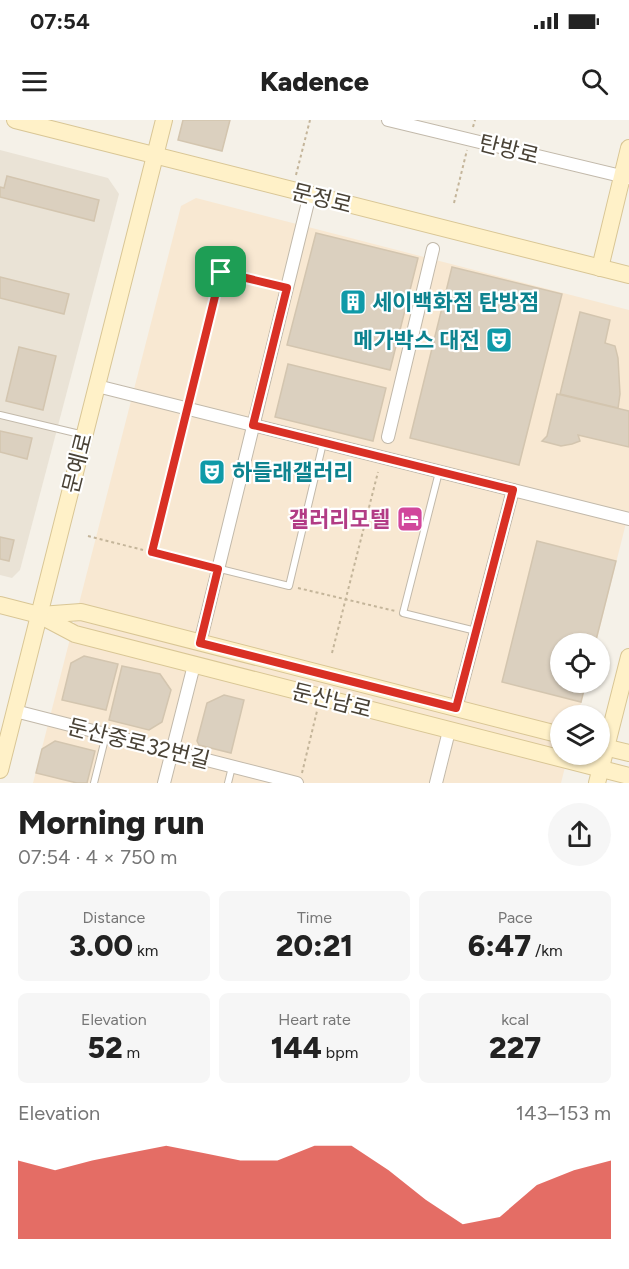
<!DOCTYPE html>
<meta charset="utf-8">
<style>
body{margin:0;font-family:Figtree,"Noto Sans KR",sans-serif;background:#f6f6f6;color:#222;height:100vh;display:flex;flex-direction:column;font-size:22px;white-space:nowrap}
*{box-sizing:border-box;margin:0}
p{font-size:20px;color:#767676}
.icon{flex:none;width:33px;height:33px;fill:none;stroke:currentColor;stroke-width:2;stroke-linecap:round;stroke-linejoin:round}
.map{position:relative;height:663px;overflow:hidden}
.side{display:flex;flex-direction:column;background:#fff;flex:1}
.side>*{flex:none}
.fabs{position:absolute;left:550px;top:513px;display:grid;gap:12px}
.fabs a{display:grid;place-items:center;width:60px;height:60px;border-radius:50%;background:#fff;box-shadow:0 2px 4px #0004;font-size:30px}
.pin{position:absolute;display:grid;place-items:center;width:51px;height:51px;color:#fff;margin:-26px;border-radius:12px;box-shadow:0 3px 9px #0006}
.round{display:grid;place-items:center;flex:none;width:63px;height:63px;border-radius:32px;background:#f6f6f6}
.headline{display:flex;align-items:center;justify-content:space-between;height:102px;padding:0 18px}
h1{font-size:33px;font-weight:800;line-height:45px}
.metrics{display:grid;grid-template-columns:repeat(3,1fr);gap:9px;height:102px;padding:6px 18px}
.metrics div{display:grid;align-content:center;border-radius:9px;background:#f6f6f6;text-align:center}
.metrics b{font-size:30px;font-weight:800}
.metrics small{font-size:16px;font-weight:400}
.metrics p{font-size:16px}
.chart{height:168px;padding:12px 18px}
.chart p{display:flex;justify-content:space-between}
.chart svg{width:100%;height:108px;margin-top:6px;fill:#d93025;opacity:.7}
.status{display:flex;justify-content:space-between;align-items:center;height:42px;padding:0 30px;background:#fff;direction:ltr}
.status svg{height:16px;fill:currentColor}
header{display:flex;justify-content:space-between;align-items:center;height:78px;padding:0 18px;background:#fff;font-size:27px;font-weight:800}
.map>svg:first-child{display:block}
.residential{fill:#eae3d6}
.commercial{fill:#f8e8d2}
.building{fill:#dbd0bf;stroke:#d3c5af;stroke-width:1.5}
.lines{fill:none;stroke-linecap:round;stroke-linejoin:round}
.lane-casing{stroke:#c2b9aa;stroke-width:8}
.street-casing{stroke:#c2b9aa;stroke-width:14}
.secondary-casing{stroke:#d9c695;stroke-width:18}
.path{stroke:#c4b59a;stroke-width:2;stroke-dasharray:3 3;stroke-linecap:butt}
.lane{stroke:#fff;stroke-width:6}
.street{stroke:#fff;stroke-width:12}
.secondary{stroke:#fff1c8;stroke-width:16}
.route-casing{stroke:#fff;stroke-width:12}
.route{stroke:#d93025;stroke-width:8}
.labels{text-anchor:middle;stroke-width:4.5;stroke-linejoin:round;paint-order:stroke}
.street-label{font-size:22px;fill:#494236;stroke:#fff}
.culture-label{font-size:22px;font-weight:bold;fill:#0d838f;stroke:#fff;text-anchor:start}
.hotel-label{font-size:22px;font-weight:bold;fill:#b23c85;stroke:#fff;text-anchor:end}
</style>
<div class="status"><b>07:54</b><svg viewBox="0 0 49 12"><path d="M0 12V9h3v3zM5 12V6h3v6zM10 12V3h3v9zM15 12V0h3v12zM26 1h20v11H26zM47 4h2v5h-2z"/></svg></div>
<header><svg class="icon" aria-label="menu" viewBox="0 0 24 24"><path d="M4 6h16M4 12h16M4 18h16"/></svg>Kadence<svg class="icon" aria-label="search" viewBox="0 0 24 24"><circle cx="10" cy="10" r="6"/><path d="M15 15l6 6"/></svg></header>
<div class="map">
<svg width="629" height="663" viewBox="0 0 629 663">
<rect width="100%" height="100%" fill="#f5f1e8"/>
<polygon class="residential" points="0,30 108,58 119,74 20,450 12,458 0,455"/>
<polygon class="commercial" points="196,78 629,190 629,391 596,523 561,524 561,562 586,563 578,595 561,596 561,634 568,635 561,663 33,663 181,86"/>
<g class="building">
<polygon points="183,0 230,0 222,31 178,20"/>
<polygon points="7,56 99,80 94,101 0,77 0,67 4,68"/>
<polygon points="316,113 418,138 390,250 287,225"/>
<polygon points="452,147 562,174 519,345 410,318"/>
<polygon points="0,157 69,174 64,194 0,178"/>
<polygon points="580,192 610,200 605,223 615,226 618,238 620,274 618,288 560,274"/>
<polygon points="19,227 56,236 43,290 6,281"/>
<polygon points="288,244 386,268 373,321 275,297"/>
<polygon points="557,274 629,291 629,327 578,315 580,321 572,324 561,326 542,321 547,316"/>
<polygon points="0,311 32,318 27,339 0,332"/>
<polygon points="0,417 14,420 9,441 0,439"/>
<polygon points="537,421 616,441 595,524 561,524 561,562 586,562 581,582 502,562"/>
<polygon points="84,536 118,544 106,590 62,580 71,543"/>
<polygon points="122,546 160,554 171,570 162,602 149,610 109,600"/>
<polygon points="224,575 244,580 231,633 199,625 197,621 207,583"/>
<polygon points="55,621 95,631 87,663 77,663 36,653 42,629"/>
</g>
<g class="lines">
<defs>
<g id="lane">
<polyline points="287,168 221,152 152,432 289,466 323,323"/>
<polyline points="0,295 84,315"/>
<polyline points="439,352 403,493 476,511"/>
<polyline points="94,663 106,615"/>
<polyline points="228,663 232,647"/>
</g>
<g id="street">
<polyline points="388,0 629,58"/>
<polyline points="97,266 629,399"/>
<polyline points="388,317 433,129"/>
<polyline points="200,523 310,74"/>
<polyline points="456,588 513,370"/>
<polyline points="15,591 297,663"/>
<polyline points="164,663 194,545"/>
<polyline points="436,663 449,611"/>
</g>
<g id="secondary">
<polyline points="15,0 629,155"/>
<polyline points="600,148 629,28"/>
<polyline points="0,485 39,495 75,514 629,656"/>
<polyline points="40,495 81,492 561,615"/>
<polyline points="600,626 629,633"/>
<polyline points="0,650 164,0"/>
<polyline points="597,663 629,537"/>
</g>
</defs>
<use href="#lane" class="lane-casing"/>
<use href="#street" class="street-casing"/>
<use href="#secondary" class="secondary-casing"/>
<g class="path">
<polyline points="473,7 475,0"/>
<polyline points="296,55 310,0"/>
<polyline points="454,83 467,30"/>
<polyline points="88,416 143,430"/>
<polyline points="298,468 395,491"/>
<polyline points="332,533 378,352"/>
<polyline points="302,653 317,591"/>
</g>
<use href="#lane" class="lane"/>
<use href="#street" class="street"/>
<use href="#secondary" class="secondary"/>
</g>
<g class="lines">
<defs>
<polygon id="route" points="221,152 287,168 253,305 513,370 456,588 200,523 218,449 152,432"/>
</defs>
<use href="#route" class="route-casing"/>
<use href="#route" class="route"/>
</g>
<defs>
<symbol id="building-square" viewBox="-11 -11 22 22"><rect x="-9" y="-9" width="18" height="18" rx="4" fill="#0f9aa8" stroke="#fff"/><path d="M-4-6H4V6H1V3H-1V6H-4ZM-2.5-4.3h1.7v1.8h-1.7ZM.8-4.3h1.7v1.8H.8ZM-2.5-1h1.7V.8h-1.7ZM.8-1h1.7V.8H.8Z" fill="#fff"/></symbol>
<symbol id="theatre-square" viewBox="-11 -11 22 22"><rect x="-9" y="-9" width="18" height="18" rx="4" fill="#0f9aa8" stroke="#fff"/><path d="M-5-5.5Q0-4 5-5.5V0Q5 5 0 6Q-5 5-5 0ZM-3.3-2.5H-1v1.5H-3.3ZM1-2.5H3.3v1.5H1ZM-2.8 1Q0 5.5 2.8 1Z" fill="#fff"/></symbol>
<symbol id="hotel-square" viewBox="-11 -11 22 22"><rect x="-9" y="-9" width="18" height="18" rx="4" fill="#d1479c" stroke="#fff"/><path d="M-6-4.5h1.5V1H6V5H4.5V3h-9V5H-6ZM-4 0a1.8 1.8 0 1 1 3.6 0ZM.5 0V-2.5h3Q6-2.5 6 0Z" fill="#fff"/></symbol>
</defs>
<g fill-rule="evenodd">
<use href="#building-square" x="338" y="167" width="30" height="30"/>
<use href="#theatre-square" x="484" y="205" width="30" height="30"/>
<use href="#theatre-square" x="197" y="337" width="30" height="30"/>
<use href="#hotel-square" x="395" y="384" width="30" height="30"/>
</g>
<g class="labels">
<g class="street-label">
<text transform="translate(509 29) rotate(14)" y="8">탄방로</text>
<text transform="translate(322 78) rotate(14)" y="8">문정로</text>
<text transform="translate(77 343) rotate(-76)" y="8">문예로</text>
<text transform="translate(332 580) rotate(14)" y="8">둔산남로</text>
<text transform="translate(139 623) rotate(14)" y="8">둔산중로32번길</text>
</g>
<g class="culture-label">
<text x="372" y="190">세이백화점 탄방점</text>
<text x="480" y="228" text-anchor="end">메가박스 대전</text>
<text x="232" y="360">하들래갤러리</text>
</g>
<g class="hotel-label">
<text x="390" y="407">갤러리모텔</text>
</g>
</g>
</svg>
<div class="fabs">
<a><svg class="icon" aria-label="locate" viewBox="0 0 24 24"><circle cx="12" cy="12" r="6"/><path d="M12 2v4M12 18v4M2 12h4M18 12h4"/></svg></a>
<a><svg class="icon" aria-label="layers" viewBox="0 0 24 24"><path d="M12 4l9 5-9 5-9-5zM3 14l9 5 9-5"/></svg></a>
</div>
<div class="pin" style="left:221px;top:152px;background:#1e9e55"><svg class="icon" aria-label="arrive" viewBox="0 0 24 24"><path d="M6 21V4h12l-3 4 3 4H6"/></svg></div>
</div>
<section class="side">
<div class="headline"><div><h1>Morning run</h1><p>07:54 · 4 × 750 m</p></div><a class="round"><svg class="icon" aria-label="share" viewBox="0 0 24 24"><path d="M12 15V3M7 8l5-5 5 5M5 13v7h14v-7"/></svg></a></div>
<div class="metrics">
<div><p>Distance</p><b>3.00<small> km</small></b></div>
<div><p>Time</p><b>20:21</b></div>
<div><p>Pace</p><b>6:47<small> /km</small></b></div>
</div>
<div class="metrics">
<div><p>Elevation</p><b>52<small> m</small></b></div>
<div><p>Heart rate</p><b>144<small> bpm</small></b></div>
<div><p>kcal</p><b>227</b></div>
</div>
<div class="chart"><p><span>Elevation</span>143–153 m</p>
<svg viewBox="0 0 160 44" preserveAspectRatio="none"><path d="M0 44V12L10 16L20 12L30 9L40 6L50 9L60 12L70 12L80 6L90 6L100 16L110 28L120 38L130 35L140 22L150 16L160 12V44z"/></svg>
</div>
</section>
